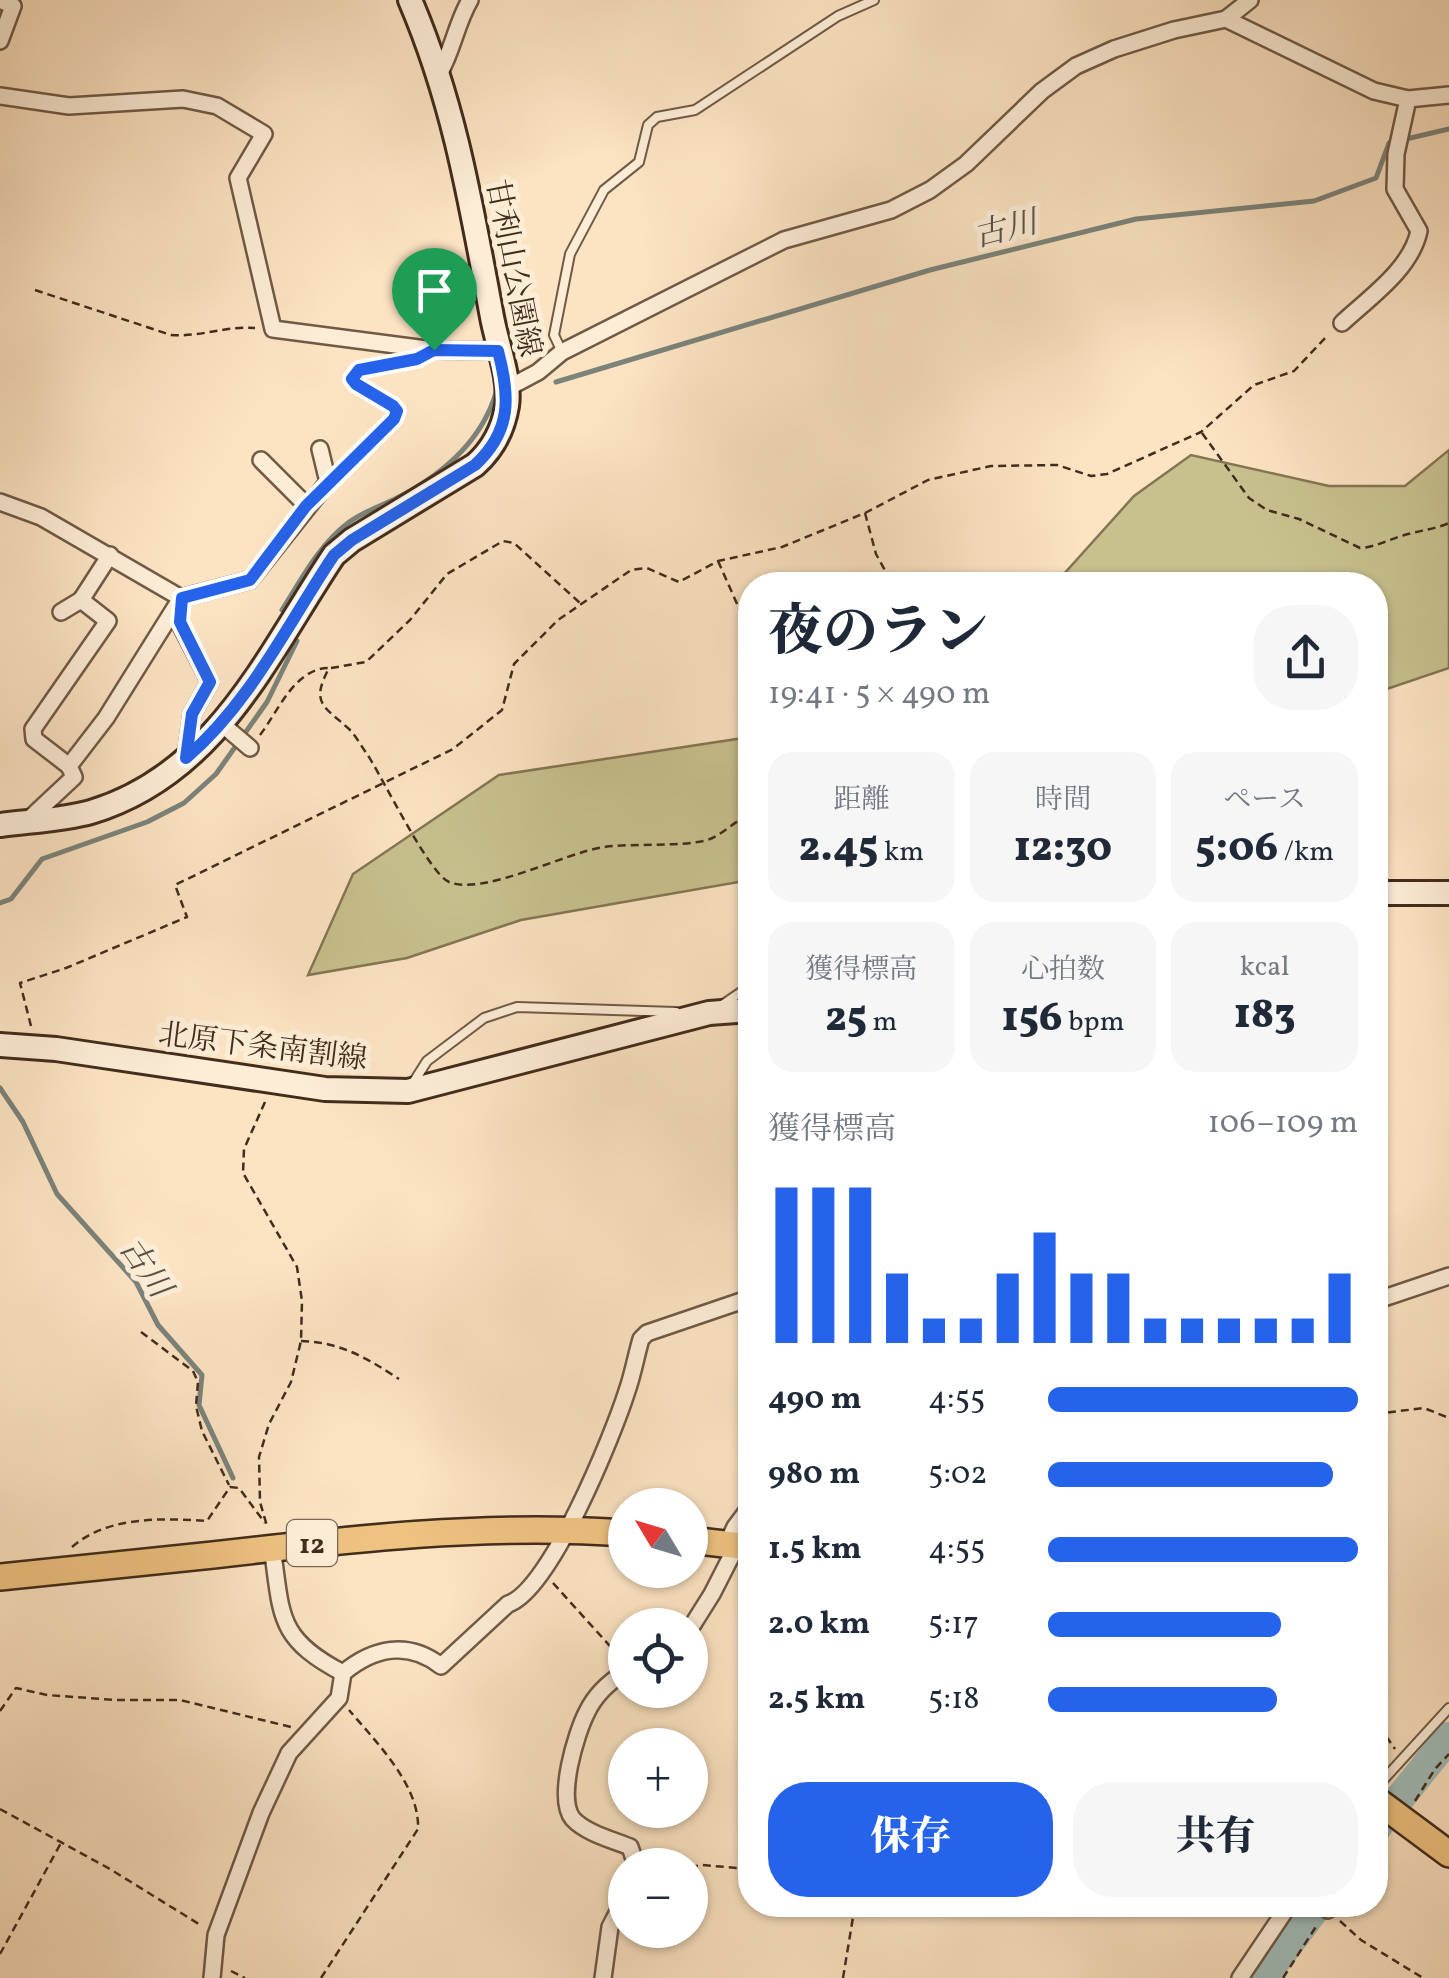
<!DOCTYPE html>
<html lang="ja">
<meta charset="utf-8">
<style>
body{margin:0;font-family:Vollkorn,"Noto Serif JP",serif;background:#f6f6f7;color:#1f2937;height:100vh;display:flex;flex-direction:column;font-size:38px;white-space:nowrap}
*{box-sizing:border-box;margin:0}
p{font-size:32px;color:#747a83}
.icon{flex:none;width:55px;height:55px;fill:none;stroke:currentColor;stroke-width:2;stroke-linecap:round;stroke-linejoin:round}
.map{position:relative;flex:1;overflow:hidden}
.details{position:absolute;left:738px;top:572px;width:650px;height:1345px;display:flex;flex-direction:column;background:#fff;border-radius:40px;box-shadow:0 2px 8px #0004}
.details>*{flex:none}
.needle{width:65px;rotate:308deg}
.tools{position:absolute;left:608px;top:1488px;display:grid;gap:20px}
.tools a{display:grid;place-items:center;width:100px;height:100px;border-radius:50%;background:#fff;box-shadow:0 2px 8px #0004;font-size:50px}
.pin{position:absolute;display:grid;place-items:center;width:85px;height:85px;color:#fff;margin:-102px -42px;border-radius:50% 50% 50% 0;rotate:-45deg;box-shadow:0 0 10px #0007}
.pin .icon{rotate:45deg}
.round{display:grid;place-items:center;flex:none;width:105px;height:105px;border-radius:40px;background:#f6f6f7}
.summary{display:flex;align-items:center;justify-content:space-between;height:170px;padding:0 30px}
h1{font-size:55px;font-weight:800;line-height:75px}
.figures{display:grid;grid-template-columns:repeat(3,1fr);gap:15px;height:170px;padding:10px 30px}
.figures div{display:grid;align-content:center;border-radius:25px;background:#f6f6f7;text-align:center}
.figures b{font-size:42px;font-weight:800}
.figures small{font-size:28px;font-weight:400}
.figures p{font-size:28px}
.chart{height:280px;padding:20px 30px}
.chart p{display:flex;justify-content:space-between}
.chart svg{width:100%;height:180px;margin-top:10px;stroke:#2563eb;stroke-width:6}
.cta{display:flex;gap:20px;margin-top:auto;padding:20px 30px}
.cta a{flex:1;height:115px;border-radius:40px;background:#2563eb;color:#fff;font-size:40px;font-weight:800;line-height:115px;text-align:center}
.cta a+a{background:#f6f6f7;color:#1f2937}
ul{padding:0 30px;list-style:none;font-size:32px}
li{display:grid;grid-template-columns:160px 120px 1fr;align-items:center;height:75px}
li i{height:25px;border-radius:12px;background:#2563eb}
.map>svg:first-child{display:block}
.green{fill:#c7c18e;stroke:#847655;stroke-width:2.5}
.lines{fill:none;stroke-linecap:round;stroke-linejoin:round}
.stream{stroke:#7b837b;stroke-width:5}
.river{stroke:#a1bdbb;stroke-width:30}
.service-casing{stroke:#705a46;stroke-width:12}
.minor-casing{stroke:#705a46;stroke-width:20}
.secondary-casing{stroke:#422c1c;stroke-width:28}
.primary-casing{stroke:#422c1c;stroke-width:30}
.path{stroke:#422c1c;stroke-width:2.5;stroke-dasharray:8 5;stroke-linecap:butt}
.service{stroke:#fdedd7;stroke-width:8}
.minor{stroke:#fdedd7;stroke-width:15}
.secondary{stroke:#fdedd7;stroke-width:22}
.primary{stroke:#eec281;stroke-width:25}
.route-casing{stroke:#fff;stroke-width:20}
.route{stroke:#2563eb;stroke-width:12}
.labels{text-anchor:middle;stroke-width:10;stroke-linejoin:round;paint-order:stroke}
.shield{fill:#fdedd7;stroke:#7a6654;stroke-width:2.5}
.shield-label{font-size:28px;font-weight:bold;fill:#422c1c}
.street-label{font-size:30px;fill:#422c1c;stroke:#fdedd7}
.water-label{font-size:32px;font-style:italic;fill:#5a5044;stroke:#fdedd7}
</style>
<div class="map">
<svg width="1449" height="1978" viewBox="0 0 1449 1978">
<rect width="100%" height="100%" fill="#fce3c2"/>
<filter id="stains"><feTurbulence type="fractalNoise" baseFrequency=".002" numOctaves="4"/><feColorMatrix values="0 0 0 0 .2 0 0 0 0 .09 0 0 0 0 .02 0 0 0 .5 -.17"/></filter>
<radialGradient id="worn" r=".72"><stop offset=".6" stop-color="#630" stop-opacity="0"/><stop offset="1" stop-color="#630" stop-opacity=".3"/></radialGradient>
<g class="green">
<polygon points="1449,450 1449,668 1375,693 1375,585 1054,585 1134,496 1191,455 1329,486 1405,486"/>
<polygon points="750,737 750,880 521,920 407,958 308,975 353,874 499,775"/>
</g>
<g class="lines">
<g class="stream">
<polyline points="556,382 930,270 1136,219 1314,201 1376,178 1389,143 1449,129"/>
<path d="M282 610C301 580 319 545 348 523 362 512 381 506 397 498 442 475 481 442 496 393"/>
<polyline points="0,903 11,899 42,859 147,822 184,803 216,774 267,702 297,641"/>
<polyline points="0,1088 23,1122 57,1194 136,1282 158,1325 202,1375 199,1405 233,1478"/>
</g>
<g class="river">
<polyline points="1375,1829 1449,1737"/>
<polyline points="1263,1978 1318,1905"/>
</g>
<defs>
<g id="service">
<polyline points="562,352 554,335 570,254 604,190 639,162 648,125 657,117 695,110 838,16 874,0"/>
<polyline points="722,1005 750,986"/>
<polyline points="413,1083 427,1061 484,1018 517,1007 676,1012"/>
<polyline points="1375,1789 1449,1708"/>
</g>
<g id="minor">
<polyline points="0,0 13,6 0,41"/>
<polyline points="1226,19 1374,91 1408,99 1449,95"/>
<path d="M439 74C453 50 456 24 470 0"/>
<polyline points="0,96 69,106 183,99 217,106 264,134 238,178 273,329 434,350 498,351"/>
<path d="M1342 323C1370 297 1411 269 1419 231L1395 189 1396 154 1408 99"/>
<polyline points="508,388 538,372 562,352 784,240 891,210 930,190 966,164 1042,91 1076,66 1114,49 1174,30 1226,19 1250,0"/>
<polyline points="261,460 307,506"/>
<polyline points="0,502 41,517 181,598 106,718 69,766 74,777 27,821"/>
<polyline points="61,612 81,600"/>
<polyline points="223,725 250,748"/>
<polyline points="186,758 192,714 210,682 179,622 181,598 250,580 328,482 320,449"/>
<polyline points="69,766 34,739 33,729 108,621 81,600 110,555"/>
<polyline points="1375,1301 1449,1276"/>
<polyline points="727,1544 735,1527 750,1507"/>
<path d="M272 1547C282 1615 276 1638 343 1673"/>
<polyline points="690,1629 712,1594 737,1545"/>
<path d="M625 1672C609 1682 595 1695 587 1712 576 1733 556 1799 573 1819 586 1833 613 1840 630 1847L636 1865"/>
<polyline points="1321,1905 1328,1910"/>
<path d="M212 1978 216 1935 261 1813 289 1753 339 1698 343 1673C373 1648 408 1640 441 1666L508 1604C550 1591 613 1435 627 1391 633 1374 636 1356 641 1339L647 1333 750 1298"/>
<polyline points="603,1978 610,1927 625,1898"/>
<polyline points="1240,1978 1289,1905"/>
</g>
<g id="secondary">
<path d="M0 825C30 821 63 820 91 812 217 774 267 655 334 555L352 540 475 465C493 449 503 430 507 406 511 378 497 345 492 317 471 205 455 105 410 0"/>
<polyline points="1375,893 1449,893"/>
<polyline points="0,1045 56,1049 325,1089 408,1091 709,1013 750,1010"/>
</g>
<g id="primary">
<polyline points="690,1540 750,1547"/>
<path d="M0 1577C71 1570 142 1563 213 1555 350 1539 487 1523 625 1533"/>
<polyline points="1375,1799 1449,1854"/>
</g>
</defs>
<use href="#service" class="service-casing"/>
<use href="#minor" class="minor-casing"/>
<use href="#secondary" class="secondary-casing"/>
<use href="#primary" class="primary-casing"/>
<g class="path">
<path d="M35 290 171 335C202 337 224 326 255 328"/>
<path d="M1202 433 1249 498 1267 510 1299 519 1360 548C1377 547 1392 538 1408 534 1423 530 1435 529 1449 523"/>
<path d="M343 466 382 432 397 411 393 406 356 385 352 379C361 365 382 365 398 362"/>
<polyline points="865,513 876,554 893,585"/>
<polyline points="718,561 750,633"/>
<polyline points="331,668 366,662 410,620 447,574 503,541 514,543 580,603"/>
<path d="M260 735C279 710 295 668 329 668 310 704 324 706 349 729 356 736 361 746 367 754 383 778 429 874 449 882 484 896 564 853 604 847 637 843 671 847 704 841 721 837 733 821 750 815"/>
<polyline points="31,1026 20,983 66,968 187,917 175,885 453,749 502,710 514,664 558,620 631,570 647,568 679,582 718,561 782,547 865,513 928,480 991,466 1057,465 1091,476 1107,474 1201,432 1254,385 1294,371 1328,335"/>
<polyline points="265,1102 244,1149 243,1173 297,1267 302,1301 301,1341 291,1382 269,1424 259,1457 260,1502 267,1526"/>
<polyline points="141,1332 193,1371 198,1382 196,1406 202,1431 229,1485"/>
<path d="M301 1341C340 1342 367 1358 399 1379"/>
<polyline points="1375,1414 1424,1408 1449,1418"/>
<path d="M72 1547C107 1516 163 1518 207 1521L230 1487 239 1488 265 1523"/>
<polyline points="553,1583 618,1655"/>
<polyline points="0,1711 16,1688 47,1695 116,1700 180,1700 291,1727"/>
<polyline points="1375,1730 1386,1736 1395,1749"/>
<polyline points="1415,1801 1435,1769 1449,1754"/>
<polyline points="0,1809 110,1869 202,1926"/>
<polyline points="1375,1847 1388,1834"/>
<polyline points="690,1867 702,1865 750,1869"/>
<polyline points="1340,1921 1361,1940 1423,1978"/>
<polyline points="0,1954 61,1843"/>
<polyline points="231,1971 245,1978"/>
<path d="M321 1978 418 1829C420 1785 375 1741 349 1710"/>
<polyline points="843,1978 855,1905"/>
<polyline points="1283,1978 1317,1925"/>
</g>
<use href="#service" class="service"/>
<use href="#minor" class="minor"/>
<use href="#secondary" class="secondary"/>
<use href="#primary" class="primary"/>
</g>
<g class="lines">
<defs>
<path id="route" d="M434 350 498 351C510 396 512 431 475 465L352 540 334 555C287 625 251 702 186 758L192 714 210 682 180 622 182 598 250 580 306 506 394 419 397 411 393 406 356 384 352 379 359 370 417 359Z"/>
</defs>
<use href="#route" class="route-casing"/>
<use href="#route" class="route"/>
</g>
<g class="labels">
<rect class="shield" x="287" y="1520" width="50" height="46" rx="8"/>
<g class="shield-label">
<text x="312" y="1553">12</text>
</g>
<g class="street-label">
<text transform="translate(514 268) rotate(79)" y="10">甘利山公園線</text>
<text transform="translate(263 1046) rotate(7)" y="10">北原下条南割線</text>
</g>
<g class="water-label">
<text transform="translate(1005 228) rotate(-14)" y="11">古川</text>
<text transform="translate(146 1267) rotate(55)" y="11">古川</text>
</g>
</g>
<rect width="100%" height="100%" filter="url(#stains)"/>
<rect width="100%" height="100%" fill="url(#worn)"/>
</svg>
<div class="tools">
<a><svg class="needle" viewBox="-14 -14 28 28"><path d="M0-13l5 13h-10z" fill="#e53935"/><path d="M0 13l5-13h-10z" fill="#747a83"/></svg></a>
<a><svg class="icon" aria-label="locate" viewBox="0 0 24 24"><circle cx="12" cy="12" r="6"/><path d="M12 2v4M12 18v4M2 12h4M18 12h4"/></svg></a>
<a>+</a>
<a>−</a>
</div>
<div class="pin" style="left:434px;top:350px;background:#1e9e55"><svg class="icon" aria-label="arrive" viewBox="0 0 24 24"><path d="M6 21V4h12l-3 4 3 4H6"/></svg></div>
<section class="details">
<div class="summary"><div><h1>夜のラン</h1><p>19:41 · 5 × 490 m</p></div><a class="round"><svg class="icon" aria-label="share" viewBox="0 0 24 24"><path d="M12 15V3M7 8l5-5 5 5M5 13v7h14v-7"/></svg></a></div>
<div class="figures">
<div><p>距離</p><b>2.45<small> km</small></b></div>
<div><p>時間</p><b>12:30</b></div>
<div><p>ペース</p><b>5:06<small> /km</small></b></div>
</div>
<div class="figures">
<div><p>獲得標高</p><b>25<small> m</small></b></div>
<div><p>心拍数</p><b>156<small> bpm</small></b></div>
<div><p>kcal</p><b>183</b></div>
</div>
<div class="chart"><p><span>獲得標高</span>106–109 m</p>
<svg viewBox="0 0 160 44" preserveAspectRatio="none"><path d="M5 44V6M15 44V6M25 44V6M35 44V27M45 44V38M55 44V38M65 44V27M75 44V17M85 44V27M95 44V27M105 44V38M115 44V38M125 44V38M135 44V38M145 44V38M155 44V27"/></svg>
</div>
<ul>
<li><b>490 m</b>4:55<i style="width:100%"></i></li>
<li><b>980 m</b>5:02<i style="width:92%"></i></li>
<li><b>1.5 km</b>4:55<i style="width:100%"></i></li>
<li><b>2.0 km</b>5:17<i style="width:75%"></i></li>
<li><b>2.5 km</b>5:18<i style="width:74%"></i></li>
</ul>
<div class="cta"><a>保存</a><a>共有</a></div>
</section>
</div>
